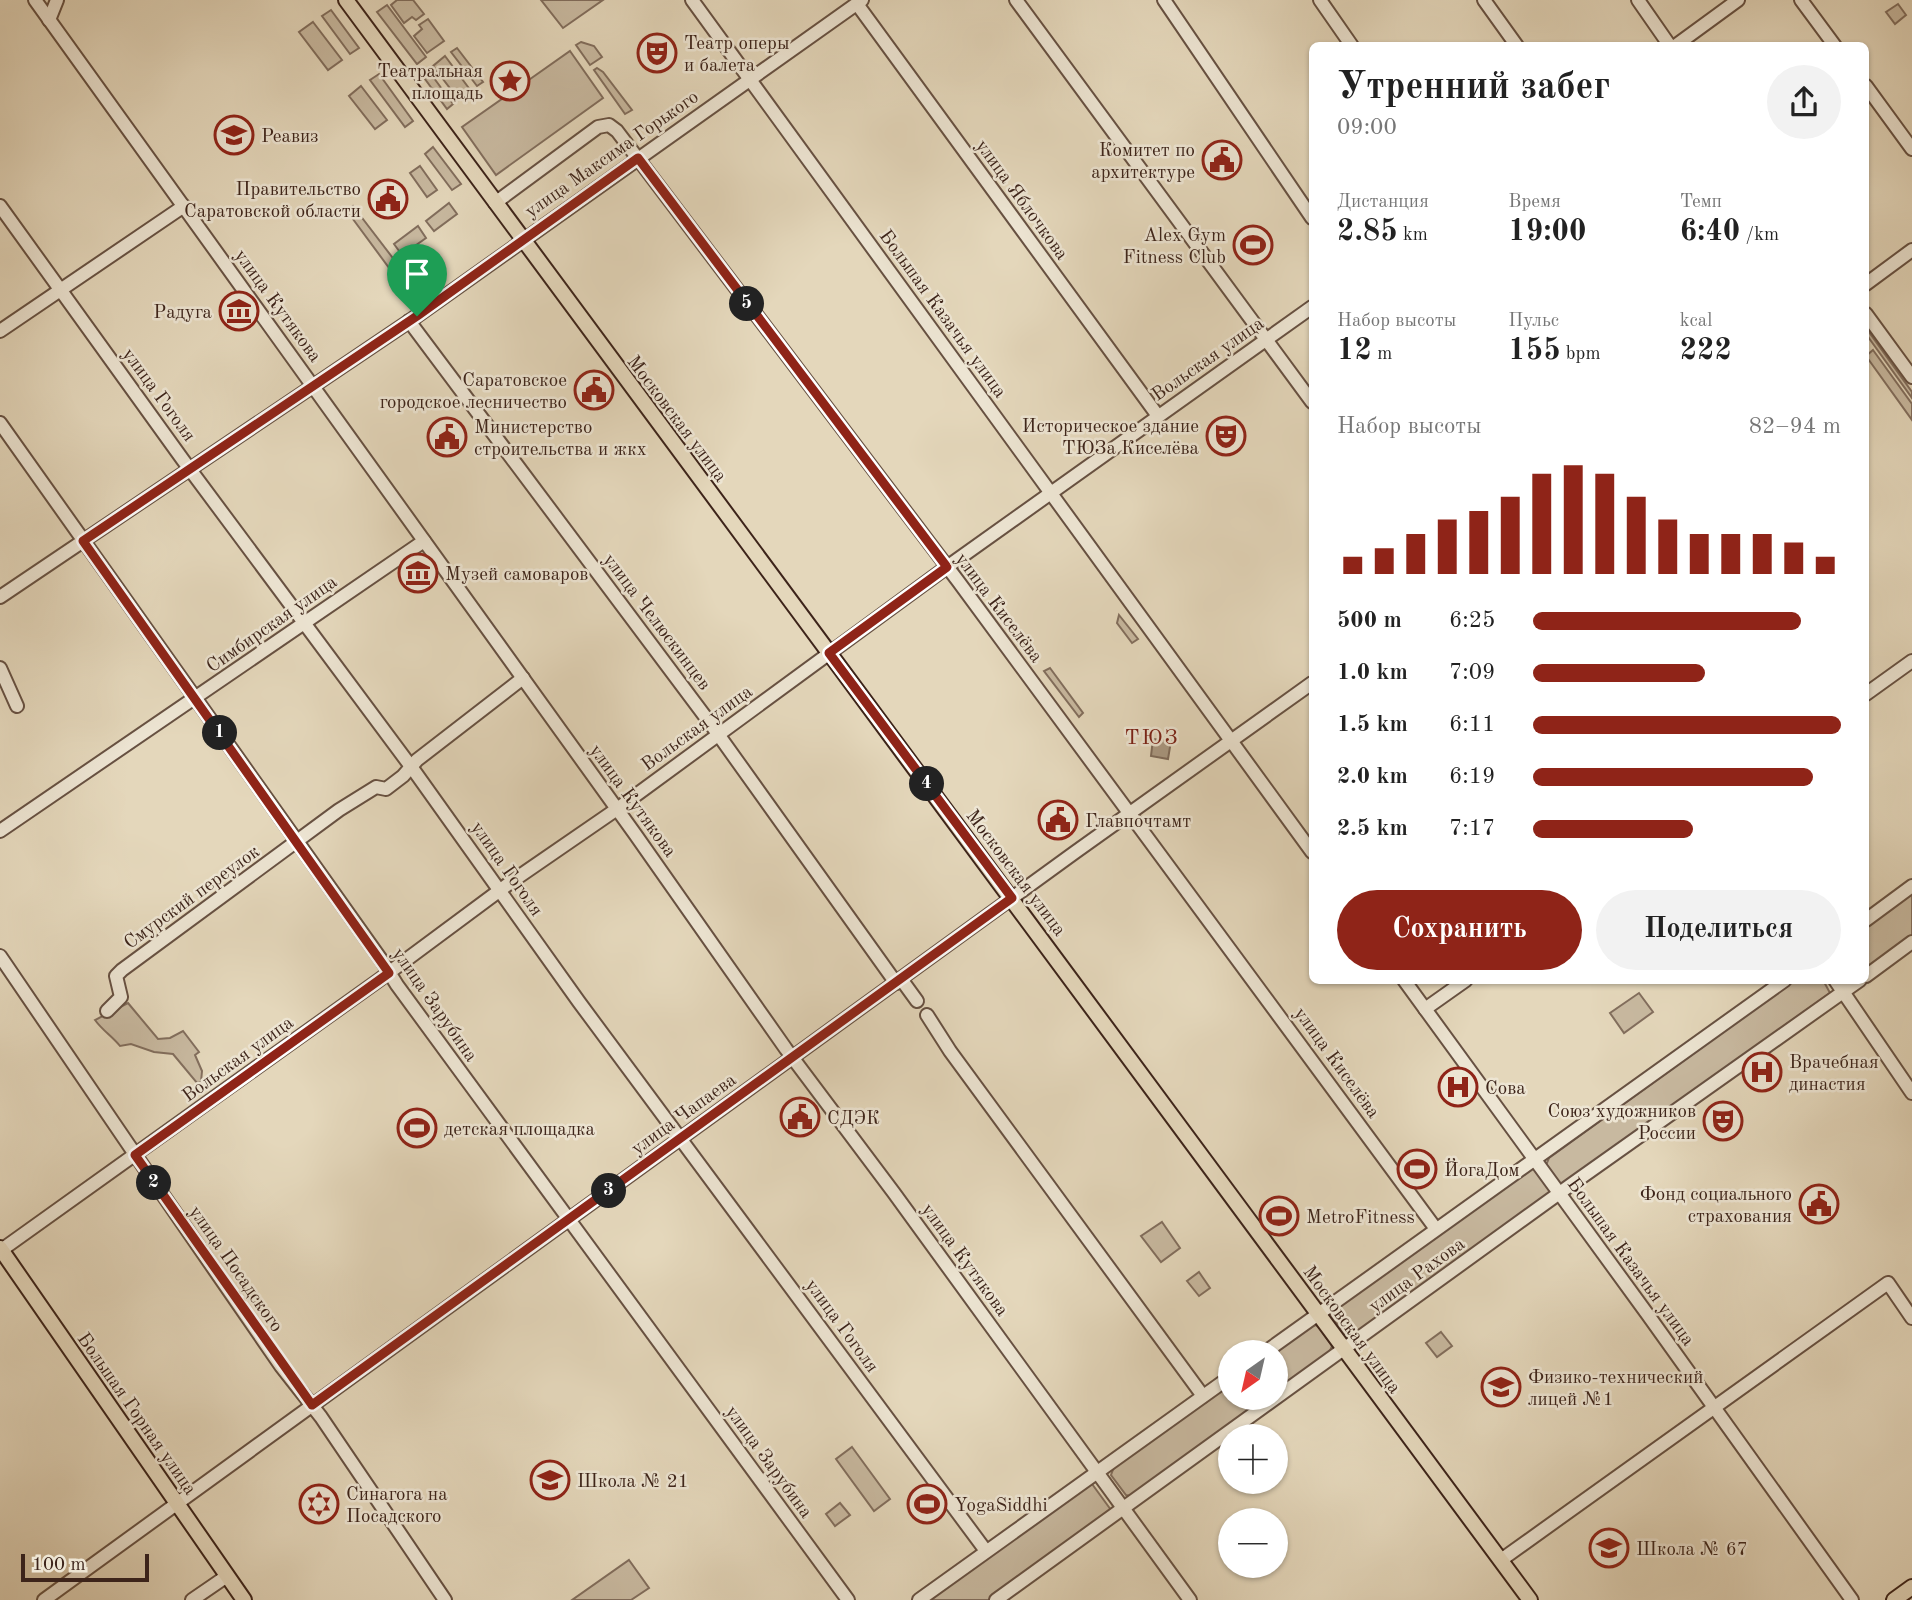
<!DOCTYPE html>
<html lang="ru">
<meta charset="utf-8">
<style>
body{margin:0;font-family:"Old Standard TT",serif;background:#f2f2f2;color:#222;height:100vh;display:flex;flex-direction:column;font-size:26px;white-space:nowrap}
*{box-sizing:border-box;margin:0}
p{font-size:23px;color:#767676}
.icon{flex:none;width:38px;height:38px;fill:none;stroke:currentColor;stroke-width:2;stroke-linecap:round;stroke-linejoin:round}
.map{position:relative;flex:1;overflow:hidden}
.drawer{position:absolute;left:1309px;top:42px;width:560px;height:942px;display:flex;flex-direction:column;background:#fff;border-radius:10px;box-shadow:0 2px 5px #0004}
.drawer>*{flex:none}
.needle{width:46px;rotate:214deg}
.tools{position:absolute;left:1218px;top:1340px;display:grid;gap:14px}
.tools a{display:grid;place-items:center;width:70px;height:70px;border-radius:50%;background:#fff;box-shadow:0 2px 5px #0004;font-size:35px}
.scale{position:absolute;left:21px;bottom:18px;width:128px;box-sizing:border-box;padding-left:7px;border:4px solid #3d241a;border-top:0;font-size:19px;line-height:24px;white-space:nowrap;color:#3d241a;-webkit-text-stroke:5px #ede5d3;paint-order:stroke}
.pin{position:absolute;display:grid;place-items:center;width:60px;height:60px;color:#fff;margin:-72px -30px;border-radius:50% 50% 50% 0;rotate:-45deg;box-shadow:0 0 7px #0007}
.pin .icon{rotate:45deg}
.km{position:absolute;width:35px;height:35px;margin:-18px;border-radius:50%;background:#222;color:#fff;font-size:19px;line-height:35px;text-align:center}
.round{display:grid;place-items:center;flex:none;width:74px;height:74px;border-radius:37px;background:#f2f2f2}
.summary{display:flex;align-items:center;justify-content:space-between;height:119px;padding:0 28px}
h1{font-size:38px;font-weight:700;line-height:52px}
.stats{display:grid;grid-template-columns:repeat(3,1fr);gap:10px;height:119px;padding:7px 28px}
.stats div{display:grid;align-content:center}
.stats b{font-size:30px;font-weight:700}
.stats small{font-size:19px;font-weight:400}
.stats p{font-size:19px}
.chart{height:196px;padding:14px 28px}
.chart p{display:flex;justify-content:space-between}
.chart svg{width:100%;height:126px;margin-top:7px;stroke:#8f2418;stroke-width:6}
.action{display:flex;gap:14px;margin-top:auto;padding:14px 28px}
.action a{flex:1;height:80px;border-radius:42px;background:#8f2418;color:#fff;font-size:28px;font-weight:700;line-height:80px;text-align:center}
.action a+a{background:#f2f2f2;color:#222}
ul{padding:0 28px;list-style:none;font-size:23px}
li{display:grid;grid-template-columns:112px 84px 1fr;align-items:center;height:52px}
li i{height:18px;border-radius:9px;background:#8f2418}
.map>svg:first-child{display:block}
.green{fill:#c8b9a0;stroke:#826e5d;stroke-width:2}
.water{fill:#ab9a84;stroke:#7f6b5a;stroke-width:2}
.lines{fill:none;stroke-linecap:round;stroke-linejoin:round}
.minor-casing{stroke:#675142;stroke-width:16}
.major-casing{stroke:#3d241a;stroke-width:18}
.minor{stroke:#ede5d3;stroke-width:12}
.major{stroke:#e4d7bb;stroke-width:14}
.route-casing{stroke:#fff;stroke-width:14}
.route{stroke:#8f2418;stroke-width:9}
.labels{text-anchor:middle;stroke-width:5;stroke-linejoin:round;paint-order:stroke}
.poi-label{font-size:19px;fill:#3d241a;stroke:#ede5d3;text-anchor:start}
.street-label{font-size:19px;fill:#3d241a;stroke:#ede5d3}
.neighbourhood-label{font-size:21px;letter-spacing:2px;fill:#7a1f14;stroke:#ede5d3}
</style>
<div class="map">
<svg width="1912" height="1600" viewBox="0 0 1912 1600">
<rect width="100%" height="100%" fill="#e4d7bb"/>
<filter id="stains"><feTurbulence type="fractalNoise" baseFrequency=".00286" numOctaves="4"/><feColorMatrix values="0 0 0 0 .2 0 0 0 0 .09 0 0 0 0 .02 0 0 0 .5 -.17"/></filter>
<radialGradient id="worn" r=".72"><stop offset=".6" stop-color="#630" stop-opacity="0"/><stop offset="1" stop-color="#630" stop-opacity=".3"/></radialGradient>
<g class="green">
<polygon points="397,0 413,0 424,14 416,20 412,17 404,23 391,5"/>
<polygon points="541,0 603,0 563,28"/>
<polygon points="1898,4 1906,15 1895,24 1886,12"/>
<polygon points="387,5 426,57 417,64 377,12"/>
<polygon points="331,10 359,48 350,54 322,16"/>
<polygon points="428,19 444,41 427,53 414,36 422,29 419,25"/>
<polygon points="313,22 342,60 328,70 299,32"/>
<polygon points="581,42 594,46 602,57 590,65 576,45"/>
<polygon points="457,48 483,82 477,86 451,52"/>
<polygon points="570,51 603,98 496,175 462,127"/>
<polygon points="445,56 471,91 459,100 433,66"/>
<polygon points="597,68 603,72 632,110 625,114 594,70"/>
<polygon points="428,70 453,104 447,109 422,75"/>
<polygon points="379,74 413,121 405,127 370,80"/>
<polygon points="361,86 387,120 375,129 349,96"/>
<polygon points="433,147 461,184 452,190 425,154"/>
<polygon points="420,166 437,190 427,197 410,173"/>
<polygon points="449,203 457,214 434,231 426,221"/>
<polygon points="353,206 402,270 395,276 347,211"/>
<polygon points="418,226 426,238 402,255 394,244"/>
<polygon points="1866,328 1912,392 1912,398 1866,334"/>
<polygon points="1873,350 1912,404 1912,420 1866,356"/>
<polygon points="1119,615 1138,639 1132,643 1117,623"/>
<polygon points="1050,668 1083,713 1079,717 1044,671"/>
<polygon points="1912,894 1912,937 1866,971 1866,927"/>
<polygon points="1795,980 1823,980 1830,993 1564,1184 1559,1183 1546,1165 1549,1158"/>
<polygon points="1639,993 1653,1012 1624,1033 1610,1013"/>
<path d="M128 1003 158 1039 170 1038 183 1031 199 1052 195 1055 202 1071 201 1082 197 1083 173 1054 154 1052 131 1044 120 1046C112 1036 103 1031 95 1020Z"/>
<polygon points="1533,1167 1552,1193 1350,1340 1348,1338 1331,1316 1332,1311"/>
<polygon points="1162,1222 1180,1248 1161,1262 1141,1236"/>
<polygon points="1199,1272 1210,1288 1199,1296 1187,1281"/>
<polygon points="1315,1325 1318,1326 1332,1346 1329,1353 1276,1392 1276,1353 1272,1353 1309,1327"/>
<polygon points="1441,1332 1452,1346 1437,1357 1426,1343"/>
<polygon points="1230,1383 1230,1398 1267,1398 1130,1496 1126,1495 1111,1475 1114,1467"/>
<polygon points="852,1447 890,1499 874,1511 836,1459"/>
<polygon points="1089,1484 1092,1484 1111,1510 990,1600 925,1600"/>
<polygon points="840,1503 850,1515 835,1526 826,1514"/>
<polygon points="629,1560 649,1588 631,1600 572,1600"/>
</g>
<polygon class="water" points="1153,739 1171,741 1168,759 1151,756"/>
<g class="lines">
<defs>
<g id="minor">
<polyline points="35,0 635,834 786,1049 894,1193 1190,1600"/>
<polyline points="692,0 1312,852"/>
<polyline points="1016,0 1312,402"/>
<polyline points="1164,0 1312,218"/>
<polyline points="1320,0 1352,46"/>
<polyline points="1484,0 1517,46"/>
<polyline points="1638,0 1670,46"/>
<polyline points="1801,0 1835,46"/>
<polyline points="857,4 1158,416"/>
<polyline points="49,20 57,0"/>
<polyline points="1675,46 1738,0"/>
<polyline points="1866,86 1912,149"/>
<polyline points="495,203 598,127 609,125 617,131 958,581 1436,1229"/>
<polyline points="0,206 183,460 415,772 579,1002 986,1551"/>
<polyline points="1866,284 1912,250"/>
<polyline points="1866,314 1912,377"/>
<polyline points="409,321 710,723 896,983"/>
<polyline points="0,331 184,206"/>
<polyline points="0,423 382,961 397,985 848,1600"/>
<polyline points="0,597 417,316 862,0"/>
<polyline points="0,668 17,706"/>
<polyline points="1866,694 1912,661"/>
<polyline points="0,831 424,541"/>
<polyline points="1866,920 1912,886"/>
<polyline points="0,956 143,1166 281,1366 321,1417 445,1600"/>
<polyline points="1866,976 1912,942"/>
<polyline points="901,979 917,1001"/>
<polyline points="1404,980 1648,1315 1852,1600"/>
<polyline points="1835,980 1912,1093"/>
<polyline points="1425,1009 1466,980"/>
<polyline points="107,1011 121,997 116,976 122,970 339,810 376,787 386,789 403,776 417,760 523,678"/>
<polyline points="927,1015 950,1051 1203,1396"/>
<polyline points="0,1251 379,980 511,882 617,809 947,567 1312,307"/>
<polyline points="1264,1353 1785,980"/>
<polyline points="1501,1560 1888,1283 1912,1318"/>
<polyline points="44,1600 1074,853 1312,683"/>
<polyline points="192,1600 227,1576"/>
<polyline points="919,1600 1230,1377"/>
<polyline points="996,1600 1572,1184 1860,980"/>
</g>
<g id="major">
<polyline points="346,0 1530,1600"/>
<polyline points="0,1248 244,1600"/>
<polyline points="1894,1600 1912,1587"/>
</g>
</defs>
<use href="#minor" class="minor-casing"/>
<use href="#major" class="major-casing"/>
<use href="#minor" class="minor"/>
<use href="#major" class="major"/>
</g>
<g class="lines">
<defs>
<polygon id="route" points="638,158 947,567 829,653 1012,898 312,1405 135,1155 389,973 83,541 417,316"/>
</defs>
<use href="#route" class="route-casing"/>
<use href="#route" class="route"/>
</g>
<defs>
<symbol id="theatre-ring" viewBox="-11 -11 22 22"><circle r="9.5" fill="#ede5d3" stroke="#8f2418" stroke-width="1.5"/><path d="M-5-5.5Q0-4 5-5.5V0Q5 5 0 6Q-5 5-5 0ZM-3.3-2.5H-1v1.5H-3.3ZM1-2.5H3.3v1.5H1ZM-2.8 1Q0 5.5 2.8 1Z" fill="#8f2418"/></symbol>
<symbol id="sight-ring" viewBox="-11 -11 22 22"><circle r="9.5" fill="#ede5d3" stroke="#8f2418" stroke-width="1.5"/><path d="M0-6L1.8-2.2L6-1.7L2.9 1.2L3.7 5.4L0 3.3L-3.7 5.4L-2.9 1.2L-6-1.7L-1.8-2.2Z" fill="#8f2418"/></symbol>
<symbol id="university-ring" viewBox="-11 -11 22 22"><circle r="9.5" fill="#ede5d3" stroke="#8f2418" stroke-width="1.5"/><path d="M0-5L7-2L0 1L-7-2ZM-4 1L0 2.5L4 1V4Q0 6-4 4Z" fill="#8f2418"/></symbol>
<symbol id="civic-ring" viewBox="-11 -11 22 22"><circle r="9.5" fill="#ede5d3" stroke="#8f2418" stroke-width="1.5"/><path d="M-.6-6.5H3V-4.5H.6V-3L4-1V1h2V6H-6V1h2V-1L-.6-3ZM-1.2 2.5V6h2.4V2.5Z" fill="#8f2418"/></symbol>
<symbol id="stadium-ring" viewBox="-11 -11 22 22"><circle r="9.5" fill="#ede5d3" stroke="#8f2418" stroke-width="1.5"/><path d="M0-5a6.5 5 0 1 0 0 10a6.5 5 0 1 0 0-10ZM-3.5-1.8h7v3.6h-7Z" fill="#8f2418"/></symbol>
<symbol id="museum-ring" viewBox="-11 -11 22 22"><circle r="9.5" fill="#ede5d3" stroke="#8f2418" stroke-width="1.5"/><path d="M0-6L6-3V-2H-6V-3ZM-5-1h2V3h-2ZM-1-1h2V3h-2ZM3-1h2V3H3ZM-6 4H6V6H-6Z" fill="#8f2418"/></symbol>
<symbol id="hospital-ring" viewBox="-11 -11 22 22"><circle r="9.5" fill="#ede5d3" stroke="#8f2418" stroke-width="1.5"/><path d="M-5-5h3v3.5h4V-5h3V5h-3V1.5h-4V5h-3Z" fill="#8f2418"/></symbol>
<symbol id="school-ring" viewBox="-11 -11 22 22"><circle r="9.5" fill="#ede5d3" stroke="#8f2418" stroke-width="1.5"/><path d="M0-5L7-2L0 1L-7-2ZM-4 1L0 2.5L4 1V4Q0 6-4 4Z" fill="#8f2418"/></symbol>
<symbol id="synagogue-ring" viewBox="-11 -11 22 22"><circle r="9.5" fill="#ede5d3" stroke="#8f2418" stroke-width="1.5"/><path d="M0-6.5L5.6 3.2H-5.6ZM0 6.5L5.6-3.2H-5.6Z" fill="#8f2418"/></symbol>
</defs>
<g fill-rule="evenodd">
<use href="#theatre-ring" x="635" y="31" width="44" height="44"/>
<use href="#sight-ring" x="488" y="59" width="44" height="44"/>
<use href="#university-ring" x="212" y="113" width="44" height="44"/>
<use href="#civic-ring" x="1200" y="138" width="44" height="44"/>
<use href="#civic-ring" x="366" y="177" width="44" height="44"/>
<use href="#stadium-ring" x="1231" y="223" width="44" height="44"/>
<use href="#museum-ring" x="217" y="289" width="44" height="44"/>
<use href="#civic-ring" x="572" y="368" width="44" height="44"/>
<use href="#theatre-ring" x="1204" y="414" width="44" height="44"/>
<use href="#civic-ring" x="425" y="415" width="44" height="44"/>
<use href="#museum-ring" x="396" y="551" width="44" height="44"/>
<use href="#civic-ring" x="1036" y="798" width="44" height="44"/>
<use href="#hospital-ring" x="1740" y="1050" width="44" height="44"/>
<use href="#hospital-ring" x="1436" y="1065" width="44" height="44"/>
<use href="#civic-ring" x="778" y="1095" width="44" height="44"/>
<use href="#theatre-ring" x="1701" y="1099" width="44" height="44"/>
<use href="#stadium-ring" x="395" y="1106" width="44" height="44"/>
<use href="#stadium-ring" x="1395" y="1147" width="44" height="44"/>
<use href="#civic-ring" x="1797" y="1182" width="44" height="44"/>
<use href="#stadium-ring" x="1257" y="1194" width="44" height="44"/>
<use href="#school-ring" x="1479" y="1365" width="44" height="44"/>
<use href="#school-ring" x="528" y="1458" width="44" height="44"/>
<use href="#synagogue-ring" x="297" y="1482" width="44" height="44"/>
<use href="#stadium-ring" x="905" y="1482" width="44" height="44"/>
<use href="#school-ring" x="1587" y="1526" width="44" height="44"/>
</g>
<g class="labels">
<g class="poi-label">
<text x="684" y="49">Театр оперы<tspan x="684" dy="22">и балета</tspan></text>
<text x="483" y="77" text-anchor="end">Театральная<tspan x="483" dy="22">площадь</tspan></text>
<text x="261" y="142">Реавиз</text>
<text x="1195" y="156" text-anchor="end">Комитет по<tspan x="1195" dy="22">архитектуре</tspan></text>
<text x="361" y="195" text-anchor="end">Правительство<tspan x="361" dy="22">Саратовской области</tspan></text>
<text x="1226" y="241" text-anchor="end">Alex Gym<tspan x="1226" dy="22">Fitness Club</tspan></text>
<text x="212" y="318" text-anchor="end">Радуга</text>
<text x="567" y="386" text-anchor="end">Саратовское<tspan x="567" dy="22">городское лесничество</tspan></text>
<text x="1199" y="432" text-anchor="end">Историческое здание<tspan x="1199" dy="22">ТЮЗа Киселёва</tspan></text>
<text x="474" y="433">Министерство<tspan x="474" dy="22">строительства и жкх</tspan></text>
<text x="445" y="580">Музей самоваров</text>
<text x="1085" y="827">Главпочтамт</text>
<text x="1789" y="1068">Врачебная<tspan x="1789" dy="22">династия</tspan></text>
<text x="1485" y="1094">Сова</text>
<text x="1696" y="1117" text-anchor="end">Союз художников<tspan x="1696" dy="22">России</tspan></text>
<text x="827" y="1124">СДЭК</text>
<text x="444" y="1135">детская площадка</text>
<text x="1444" y="1176">ЙогаДом</text>
<text x="1792" y="1200" text-anchor="end">Фонд социального<tspan x="1792" dy="22">страхования</tspan></text>
<text x="1306" y="1223">MetroFitness</text>
<text x="1528" y="1383">Физико-технический<tspan x="1528" dy="22">лицей №1</tspan></text>
<text x="577" y="1487">Школа № 21</text>
<text x="346" y="1500">Синагога на<tspan x="346" dy="22">Посадского</tspan></text>
<text x="954" y="1511">YogaSiddhi</text>
<text x="1636" y="1555">Школа № 67</text>
</g>
<g class="street-label">
<text transform="translate(611 153) rotate(-35)" y="7">улица Максима Горького</text>
<text transform="translate(1023 199) rotate(54)" y="7">улица Яблочкова</text>
<text transform="translate(279 305) rotate(54)" y="7">улица Кутякова</text>
<text transform="translate(944 313) rotate(54)" y="7">Большая Казачья улица</text>
<text transform="translate(1207 358) rotate(-35)" y="7">Вольская улица</text>
<text transform="translate(160 394) rotate(54)" y="7">улица Гоголя</text>
<text transform="translate(678 418) rotate(53)" y="7">Московская улица</text>
<text transform="translate(1000 607) rotate(53)" y="7">улица Киселёва</text>
<text transform="translate(658 621) rotate(53)" y="7">улица Челюскинцев</text>
<text transform="translate(271 623) rotate(-35)" y="7">Симбирская улица</text>
<text transform="translate(696 727) rotate(-36)" y="7">Вольская улица</text>
<text transform="translate(634 800) rotate(54)" y="7">улица Кутякова</text>
<text transform="translate(508 868) rotate(55)" y="7">улица Гоголя</text>
<text transform="translate(1017 872) rotate(53)" y="7">Московская улица</text>
<text transform="translate(191 896) rotate(-36)" y="7">Смурский переулок</text>
<text transform="translate(436 1004) rotate(55)" y="7">улица Зарубина</text>
<text transform="translate(237 1058) rotate(-36)" y="7">Вольская улица</text>
<text transform="translate(1338 1062) rotate(54)" y="7">улица Киселёва</text>
<text transform="translate(683 1113) rotate(-36)" y="7">улица Чапаева</text>
<text transform="translate(966 1259) rotate(54)" y="7">улица Кутякова</text>
<text transform="translate(1632 1261) rotate(54)" y="7">Большая Казачья улица</text>
<text transform="translate(237 1268) rotate(55)" y="7">улица Посадского</text>
<text transform="translate(1416 1274) rotate(-36)" y="7">улица Рахова</text>
<text transform="translate(843 1325) rotate(54)" y="7">улица Гоголя</text>
<text transform="translate(1353 1329) rotate(54)" y="7">Московская улица</text>
<text transform="translate(138 1413) rotate(55)" y="7">Большая Горная улица</text>
<text transform="translate(770 1461) rotate(54)" y="7">улица Зарубина</text>
</g>
<g class="neighbourhood-label">
<text x="1152" y="744">ТЮЗ</text>
</g>
</g>
<rect width="100%" height="100%" filter="url(#stains)"/>
<rect width="100%" height="100%" fill="url(#worn)"/>
</svg>
<div class="tools">
<a><svg class="needle" viewBox="-14 -14 28 28"><path d="M0-13l5 13h-10z" fill="#e53935"/><path d="M0 13l5-13h-10z" fill="#767676"/></svg></a>
<a>+</a>
<a>−</a>
</div>
<div class="scale">100 m</div>
<div class="pin" style="left:417px;top:316px;background:#1e9e55"><svg class="icon" aria-label="arrive" viewBox="0 0 24 24"><path d="M6 21V4h12l-3 4 3 4H6"/></svg></div>
<b class="km" style="left:220px;top:733px">1</b>
<b class="km" style="left:154px;top:1183px">2</b>
<b class="km" style="left:609px;top:1191px">3</b>
<b class="km" style="left:927px;top:784px">4</b>
<b class="km" style="left:747px;top:304px">5</b>
<section class="drawer">
<div class="summary"><div><h1>Утренний забег</h1><p>09:00</p></div><a class="round"><svg class="icon" aria-label="share" viewBox="0 0 24 24"><path d="M12 15V3M7 8l5-5 5 5M5 13v7h14v-7"/></svg></a></div>
<div class="stats">
<div><p>Дистанция</p><b>2.85<small> km</small></b></div>
<div><p>Время</p><b>19:00</b></div>
<div><p>Темп</p><b>6:40<small> /km</small></b></div>
</div>
<div class="stats">
<div><p>Набор высоты</p><b>12<small> m</small></b></div>
<div><p>Пульс</p><b>155<small> bpm</small></b></div>
<div><p>kcal</p><b>222</b></div>
</div>
<div class="chart"><p><span>Набор высоты</span>82–94 m</p>
<svg viewBox="0 0 160 44" preserveAspectRatio="none"><path d="M5 44V38M15 44V35M25 44V30M35 44V25M45 44V22M55 44V17M65 44V9M75 44V6M85 44V9M95 44V17M105 44V25M115 44V30M125 44V30M135 44V30M145 44V33M155 44V38"/></svg>
</div>
<ul>
<li><b>500 m</b>6:25<i style="width:87%"></i></li>
<li><b>1.0 km</b>7:09<i style="width:56%"></i></li>
<li><b>1.5 km</b>6:11<i style="width:100%"></i></li>
<li><b>2.0 km</b>6:19<i style="width:91%"></i></li>
<li><b>2.5 km</b>7:17<i style="width:52%"></i></li>
</ul>
<div class="action"><a>Сохранить</a><a>Поделиться</a></div>
</section>
</div>
